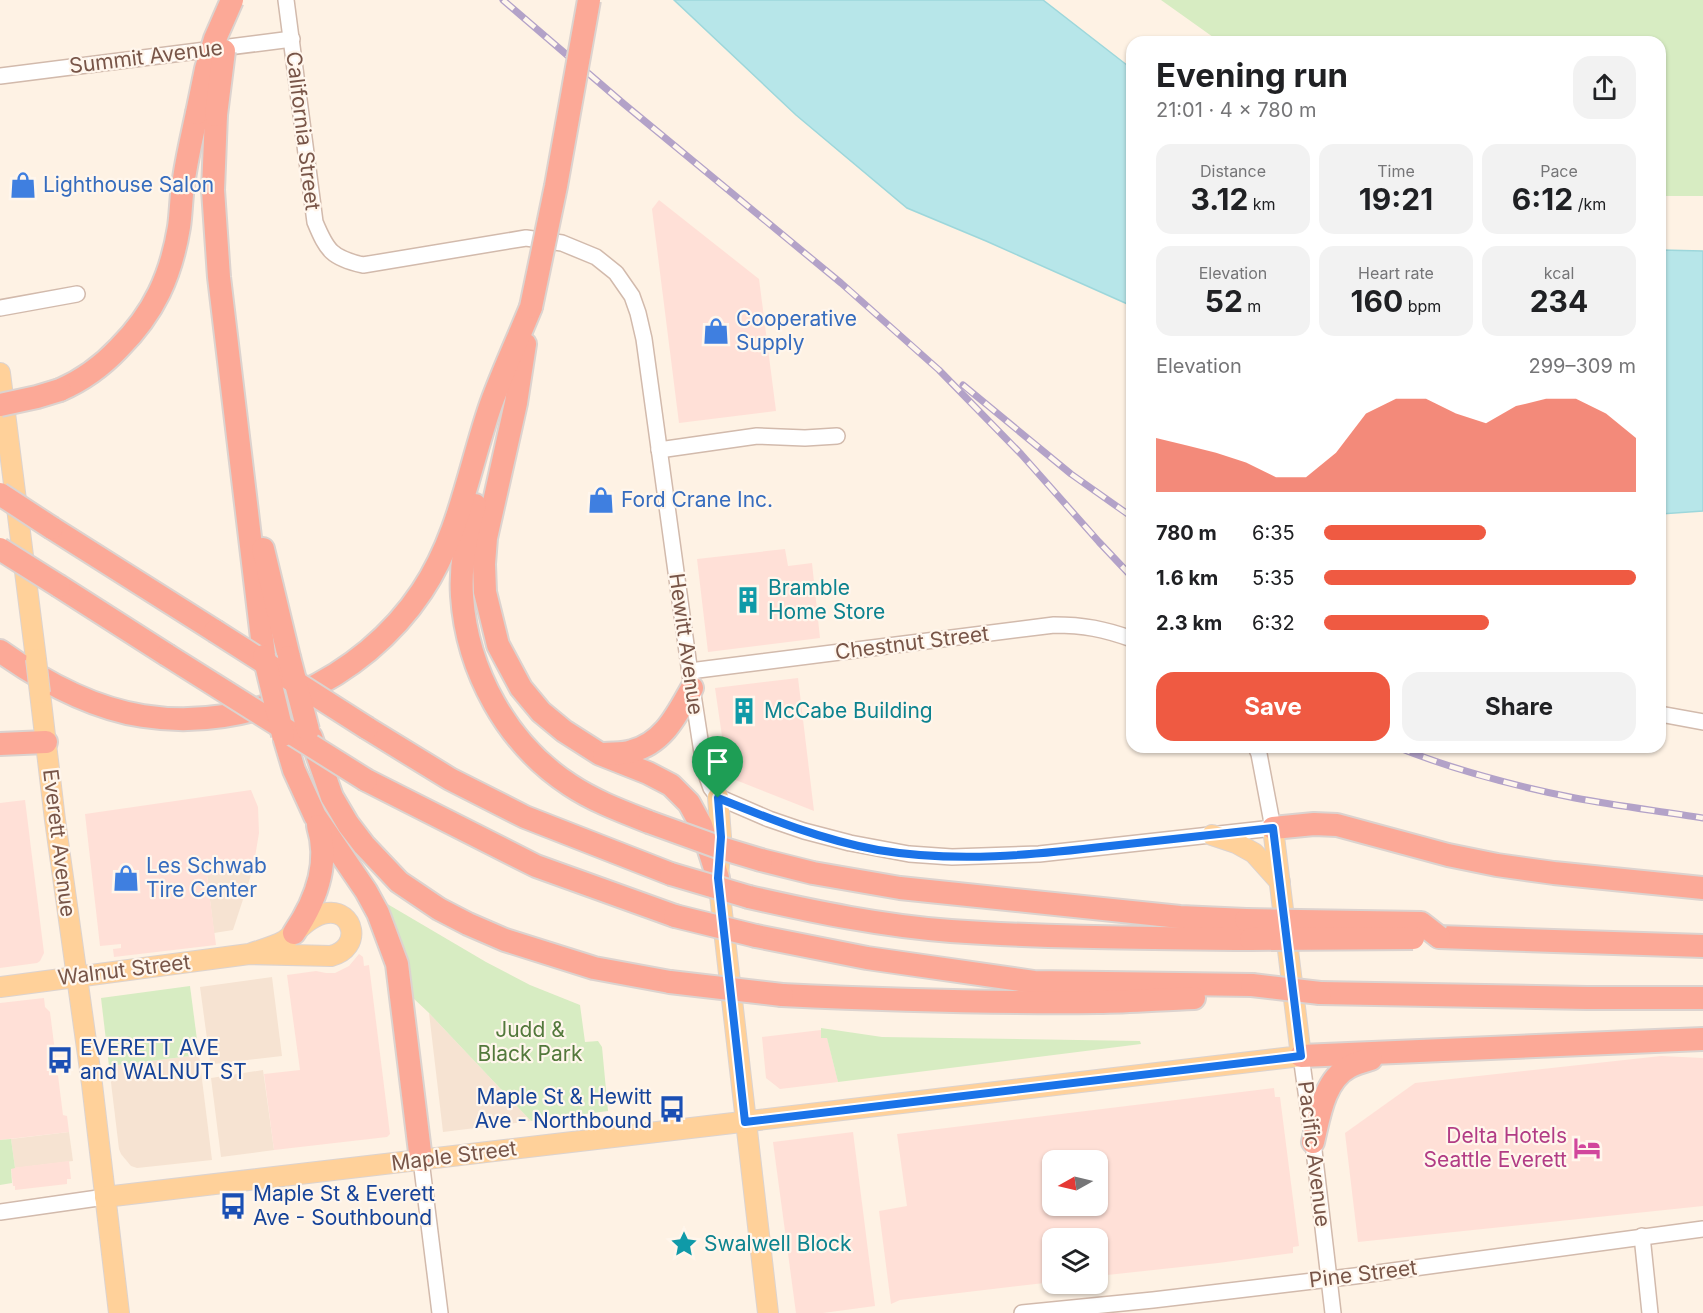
<!DOCTYPE html>
<meta charset="utf-8">
<style>
body{margin:0;font-family:Inter,sans-serif;background:#f2f2f2;color:#202124;height:100vh;display:flex;flex-direction:column;font-size:22px;white-space:nowrap}
*{box-sizing:border-box;margin:0}
p{font-size:20px;color:#757577}
.icon{flex:none;width:33px;height:33px;fill:none;stroke:currentColor;stroke-width:2;stroke-linecap:round;stroke-linejoin:round}
.map{position:relative;flex:1;overflow:hidden}
.details{position:absolute;left:1126px;top:36px;width:540px;height:717px;display:flex;flex-direction:column;background:#fff;border-radius:18px;box-shadow:0 2px 4px #0004}
.details>*{flex:none}
.needle{width:39px;rotate:262deg}
.tools{position:absolute;left:1042px;top:1150px;display:grid;gap:12px}
.tools a{display:grid;place-items:center;width:66px;height:66px;border-radius:12px;background:#fff;box-shadow:0 2px 4px #0004;font-size:30px}
.pin{position:absolute;display:grid;place-items:center;width:51px;height:51px;color:#fff;margin:-62px -26px;border-radius:50% 50% 50% 0;rotate:-45deg;box-shadow:0 0 6px #0007}
.pin .icon{rotate:45deg}
.round{display:grid;place-items:center;flex:none;width:63px;height:63px;border-radius:18px;background:#f2f2f2}
.head{display:flex;align-items:center;justify-content:space-between;height:102px;padding:0 30px}
h1{font-size:33px;font-weight:700;line-height:45px}
.figures{display:grid;grid-template-columns:repeat(3,1fr);gap:9px;height:102px;padding:6px 30px}
.figures div{display:grid;align-content:center;border-radius:15px;background:#f2f2f2;text-align:center}
.figures b{font-size:30px;font-weight:700}
.figures small{font-size:16px;font-weight:400}
.figures p{font-size:16px}
.chart{height:168px;padding:12px 30px}
.chart p{display:flex;justify-content:space-between}
.chart svg{width:100%;height:108px;margin-top:6px;fill:#ef5a42;opacity:.7}
.button{display:flex;gap:12px;margin-top:auto;padding:12px 30px}
.button a{flex:1;height:69px;border-radius:18px;background:#ef5a42;color:#fff;font-size:24px;font-weight:700;line-height:69px;text-align:center}
.button a+a{background:#f2f2f2;color:#202124}
ul{padding:0 30px;list-style:none;font-size:20px}
li{display:grid;grid-template-columns:96px 72px 1fr;align-items:center;height:45px}
li i{height:15px;border-radius:8px;background:#ef5a42}
.map>svg:first-child{display:block}
.residential{fill:#f6e3d2}
.commercial{fill:#ffe0d7;fill-rule:evenodd}
.green{fill:#d7ecc2}
.water{fill:#b7e6e9;stroke:#9dd7db;stroke-width:1.5}
.lines{fill:none;stroke-linecap:round;stroke-linejoin:round}
.minor-casing{stroke:#d2baac;stroke-width:18}
.major-casing{stroke:#dcd3cf;stroke-width:22}
.highway-casing{stroke:#dcd3cf;stroke-width:26}
.minor{stroke:#fff;stroke-width:15}
.major{stroke:#ffd19a;stroke-width:20}
.highway{stroke:#fca997;stroke-width:22}
.rail-casing{stroke:#b3a2c8;stroke-width:7}
.rail{stroke:#fff6ec;stroke-width:4.5;stroke-dasharray:14;stroke-linecap:butt}
.major-bridge-casing{stroke:#dcd3cf;stroke-width:22;stroke-linecap:butt}
.highway-bridge-casing{stroke:#dcd3cf;stroke-width:26;stroke-linecap:butt}
.major-bridge{stroke:#ffd19a;stroke-width:20}
.highway-bridge{stroke:#fca997;stroke-width:22}
.route-casing{stroke:#fff;stroke-width:12}
.route{stroke:#1a73e8;stroke-width:8}
.labels{text-anchor:middle;stroke-width:4.5;stroke-linejoin:round;paint-order:stroke}
.street-label{font-size:21px;fill:#785548;stroke:#fff6ec}
.shop-label{font-size:21px;fill:#366cbe;stroke:#fff6ec;text-anchor:start}
.culture-label{font-size:21px;fill:#0d838f;stroke:#fff6ec;text-anchor:start}
.park-label{font-size:21px;fill:#53793c;stroke:#fff6ec}
.transit-label{font-size:21px;fill:#164399;stroke:#fff6ec;text-anchor:start}
.hotel-label{font-size:21px;fill:#b23c85;stroke:#fff6ec;text-anchor:end}
</style>
<div class="map">
<svg width="1703" height="1313" viewBox="0 0 1703 1313">
<rect width="100%" height="100%" fill="#fef2e4"/>
<g class="residential">
<polygon points="253,869 233,930 214,933 207,875"/>
<polygon points="272,977 282,1056 213,1064 210,1061 200,987"/>
<polygon points="429,1013 531,1121 443,1132"/>
<polygon points="199,1055 212,1160 137,1168 131,1166 121,1154 119,1149 109,1066"/>
<polygon points="263,1070 274,1150 221,1157 211,1078"/>
<polygon points="69,1132 73,1161 15,1168 11,1139"/>
</g>
<g class="commercial">
<polygon points="659,200 759,279 776,411 679,423 652,209"/>
<polygon points="785,549 788,566 812,563 820,638 708,652 697,559"/>
<polygon points="798,678 814,811 728,777 715,688"/>
<polygon points="251,790 258,807 259,833 253,869 207,876 216,945 114,957 113,949 121,948 121,944 100,946 85,814"/>
<polygon points="25,800 44,953 40,961 37,963 0,968 0,803"/>
<polygon points="359,954 363,957 364,966 369,965 390,1134 387,1137 274,1150 264,1074 300,1070 287,975 316,971 326,973 335,973 349,966"/>
<polygon points="44,998 45,1007 50,1012 63,1115 67,1116 69,1132 0,1140 0,1003"/>
<polygon points="821,1030 822,1038 827,1037 838,1082 780,1089 766,1078 762,1037"/>
<polygon points="1661,1056 1703,1058 1703,1206 1358,1242 1345,1133 1415,1083"/>
<path d="M1274 1088 1275 1097H1280L1299 1246 1293 1247V1253L1218 1263 1098 1276V1239H1053V1282L900 1300 891 1304 879 1211 907 1206 897 1134ZM1053 1161H1098V1206H1053Z"/>
<polygon points="853,1132 875,1306 823,1313 796,1313 773,1142"/>
<polygon points="69,1161 71,1179 67,1179 67,1184 15,1190 15,1186 13,1186 11,1168"/>
</g>
<g class="green">
<polygon points="1161,0 1703,0 1703,196 1661,196 1660,42 1220,42"/>
<polygon points="384,902 486,962 530,985 580,1005 585,1042 598,1041 602,1047 608,1111 531,1121 429,1013 412,997 406,962 396,926"/>
<polygon points="190,986 199,1055 109,1066 101,998"/>
<polygon points="821,1028 882,1037 1140,1041 1141,1044 838,1082 827,1038 821,1038"/>
<polygon points="11,1139 15,1168 11,1169 12,1183 0,1185 0,1140"/>
</g>
<g class="water">
<polygon points="674,0 1043,0 1132,69 1132,306 986,241 907,208 796,115"/>
<polygon points="1661,250 1703,251 1703,511 1661,514"/>
</g>
<g class="lines">
<defs>
<g id="minor">
<path d="M286 0 315 222C327 251 332 258 363 265L526 238 562 243 596 257 616 273 632 296 638 313 644 339 692 688 703 759 706 774 711 788 718 797 769 819 804 831 850 843 909 854 952 857 1039 854 1273 828 1259 754 1256 747"/>
<polyline points="0,76 292,39"/>
<polyline points="0,308 77,294"/>
<polyline points="659,450 757,436 805,438 837,436"/>
<path d="M690 671 1054 625C1084 625 1104 629 1132 639"/>
<polyline points="1660,714 1703,722"/>
<polyline points="1301,1056 1313,1142 1333,1313"/>
<polyline points="421,1160 440,1313"/>
<polyline points="0,1212 105,1197"/>
<polyline points="1642,1236 1650,1313"/>
<polyline points="1022,1313 1153,1300 1355,1276 1703,1229"/>
</g>
<g id="major">
<polyline points="0,373 36,659"/>
<polyline points="40,693 55,820 92,1084 119,1313"/>
<polyline points="718,797 721,837 718,878 768,1313"/>
<polyline points="1212,835 1236,843 1254,853 1280,882"/>
<path d="M0 987 249 954 331 956C363 948 354 909 327 913 310 915 297 932 284 941 273 947 260 950 249 954"/>
<polyline points="105,1197 1301,1056 1273,828"/>
</g>
<g id="highway">
<polyline points="216,115 213,190 219,277 264,655"/>
<polyline points="525,344 516,403 486,538 484,564 485,592 498,645 521,688 541,712 564,731 600,754 648,773 671,785 689,803 701,825 718,878"/>
<path d="M60 390C83 380 102 366 119 348 154 313 171 276 179 227 181 213 181 199 183 186 186 161 192 137 197 113"/>
<path d="M475 505C466 534 460 565 462 596 467 671 507 744 570 785 594 801 621 811 649 822"/>
<polyline points="52,528 215,631"/>
<polyline points="263,549 289,657"/>
<polyline points="59,586 167,655"/>
<path d="M0 651C42 681 91 708 143 716 249 733 363 680 422 591 460 534 469 467 491 404 503 371 518 339 531 307"/>
<polyline points="367,728 450,779 525,817 671,874"/>
<polyline points="311,737 332,797 348,824 364,845 399,882 439,909 468,924 505,940 594,968 670,982"/>
<polyline points="285,740 294,770 315,816 366,891 378,913 397,964 421,1160"/>
<polyline points="0,744 46,742"/>
<path d="M604 754C614 753 624 754 632 751 664 743 677 714 692 688"/>
<polyline points="366,780 536,866 675,916"/>
<polyline points="1273,828 1314,824 1337,825 1448,855 1497,865 1554,873 1703,888"/>
<polyline points="761,860 813,873 900,888 1180,917 1246,920"/>
<path d="M749 897C815 912 883 926 951 931 1051 938 1151 938 1251 939"/>
<path d="M294 933C315 902 330 864 318 826"/>
<polyline points="756,936 867,958 1034,982 1252,985"/>
<polyline points="1439,937 1703,946"/>
<polyline points="1320,993 1587,998 1703,998"/>
<path d="M782 995C888 1000 993 1003 1098 1002 1130 1002 1162 999 1194 998"/>
<polyline points="1301,1056 1703,1039"/>
<path d="M1313 1142C1319 1117 1324 1080 1349 1067 1356 1063 1364 1061 1371 1059"/>
</g>
</defs>
<use href="#minor" class="minor-casing"/>
<use href="#major" class="major-casing"/>
<use href="#highway" class="highway-casing"/>
<use href="#minor" class="minor"/>
<use href="#major" class="major"/>
<use href="#highway" class="highway"/>
<defs>
<g id="rail">
<polyline points="503,0 624,104 841,283 939,370 1021,454 1099,542 1132,577"/>
<polyline points="963,385 1071,474 1132,517"/>
<path d="M1397 747C1454 770 1515 786 1575 798 1617 806 1660 811 1703 818"/>
</g>
</defs>
<use href="#rail" class="rail-casing"/>
<use href="#rail" class="rail"/>
<defs>
<polyline id="major-bridge" points="36,659 40,693"/>
<g id="highway-bridge">
<polyline points="197,113 206,69 215,39 232,0"/>
<polyline points="216,115 224,51"/>
<polyline points="531,307 556,186 589,0"/>
<polyline points="0,405 37,397 60,390"/>
<polyline points="0,494 52,528"/>
<polyline points="0,549 59,586"/>
<polyline points="215,631 367,728"/>
<polyline points="167,655 366,780"/>
<polyline points="264,656 283,735"/>
<polyline points="289,657 308,730"/>
<polyline points="649,822 721,848 761,860"/>
<polyline points="671,874 749,897"/>
<polyline points="675,916 756,936"/>
<polyline points="1246,920 1421,923 1439,937"/>
<polyline points="1251,939 1413,938"/>
<polyline points="670,982 782,995"/>
<polyline points="1252,985 1320,993"/>
</g>
</defs>
<use href="#major-bridge" class="major-bridge-casing"/>
<use href="#highway-bridge" class="highway-bridge-casing"/>
<use href="#major-bridge" class="major-bridge"/>
<use href="#highway-bridge" class="highway-bridge"/>
</g>
<g class="lines">
<defs>
<path id="route" d="M718 798C770 819 822 840 878 850 956 863 1033 855 1110 846 1164 840 1219 834 1273 828L1301 1056 745 1122 718 878 721 837Z"/>
</defs>
<use href="#route" class="route-casing"/>
<use href="#route" class="route"/>
</g>
<defs>
<symbol id="shop-bare" viewBox="-9 -9 18 18"><path d="M-5-2.5h2.3a2.7 3.5 0 0 1 5.4 0H5L5.5 6h-11ZM-1.5-2.5h3a1.5 2.3 0 0 0-3 0Z" fill="#3f7fe0" stroke="#fff6ec" stroke-width="2.5" paint-order="stroke"/></symbol>
<symbol id="building-bare" viewBox="-9 -9 18 18"><path d="M-4-6H4V6H1V3H-1V6H-4ZM-2.5-4.3h1.7v1.8h-1.7ZM.8-4.3h1.7v1.8H.8ZM-2.5-1h1.7V.8h-1.7ZM.8-1h1.7V.8H.8Z" fill="#0f9aa8" stroke="#fff6ec" stroke-width="2.5" paint-order="stroke"/></symbol>
<symbol id="bus-bare" viewBox="-9 -9 18 18"><path d="M-5-6H5V4H4V6H2V4H-2V6H-4V4H-5ZM-3.5-4V0h7V-4ZM-3.5 1.2v1.5H-2V1.2ZM2 1.2v1.5H3.5V1.2Z" fill="#1a4fb4" stroke="#fff6ec" stroke-width="2.5" paint-order="stroke"/></symbol>
<symbol id="hotel-bare" viewBox="-9 -9 18 18"><path d="M-6-4.5h1.5V1H6V5H4.5V3h-9V5H-6ZM-4 0a1.8 1.8 0 1 1 3.6 0ZM.5 0V-2.5h3Q6-2.5 6 0Z" fill="#d1479c" stroke="#fff6ec" stroke-width="2.5" paint-order="stroke"/></symbol>
<symbol id="sight-bare" viewBox="-9 -9 18 18"><path d="M0-6L1.8-2.2L6-1.7L2.9 1.2L3.7 5.4L0 3.3L-3.7 5.4L-2.9 1.2L-6-1.7L-1.8-2.2Z" fill="#0f9aa8" stroke="#fff6ec" stroke-width="2.5" paint-order="stroke"/></symbol>
</defs>
<g fill-rule="evenodd">
<use href="#shop-bare" x="4" y="166" width="38" height="38"/>
<use href="#shop-bare" x="697" y="312" width="38" height="38"/>
<use href="#shop-bare" x="582" y="481" width="38" height="38"/>
<use href="#building-bare" x="729" y="581" width="38" height="38"/>
<use href="#building-bare" x="725" y="692" width="38" height="38"/>
<use href="#shop-bare" x="107" y="859" width="38" height="38"/>
<use href="#bus-bare" x="41" y="1041" width="38" height="38"/>
<use href="#bus-bare" x="653" y="1090" width="38" height="38"/>
<use href="#hotel-bare" x="1568" y="1129" width="38" height="38"/>
<use href="#bus-bare" x="214" y="1187" width="38" height="38"/>
<use href="#sight-bare" x="665" y="1225" width="38" height="38"/>
</g>
<g class="labels">
<g class="street-label">
<text transform="translate(146 57) rotate(-7)" y="7">Summit Avenue</text>
<text transform="translate(303 131) rotate(83)" y="7">California Street</text>
<text transform="translate(912 643) rotate(-7)" y="7">Chestnut Street</text>
<text transform="translate(686 644) rotate(82)" y="7">Hewitt Avenue</text>
<text transform="translate(59 843) rotate(83)" y="7">Everett Avenue</text>
<text transform="translate(124 970) rotate(-7)" y="7">Walnut Street</text>
<text transform="translate(1314 1154) rotate(83)" y="7">Pacific Avenue</text>
<text transform="translate(454 1156) rotate(-7)" y="7">Maple Street</text>
<text transform="translate(1363 1274) rotate(-7)" y="7">Pine Street</text>
</g>
<g class="shop-label">
<text x="43" y="192">Lighthouse Salon</text>
<text x="736" y="326">Cooperative<tspan x="736" dy="24">Supply</tspan></text>
<text x="621" y="507">Ford Crane Inc.</text>
<text x="146" y="873">Les Schwab<tspan x="146" dy="24">Tire Center</tspan></text>
</g>
<g class="culture-label">
<text x="768" y="595">Bramble<tspan x="768" dy="24">Home Store</tspan></text>
<text x="764" y="718">McCabe Building</text>
<text x="704" y="1251">Swalwell Block</text>
</g>
<g class="park-label">
<text x="530" y="1037">Judd &amp;<tspan x="530" dy="24">Black Park</tspan></text>
</g>
<g class="transit-label">
<text x="80" y="1055">EVERETT AVE<tspan x="80" dy="24">and WALNUT ST</tspan></text>
<text x="652" y="1104" text-anchor="end">Maple St &amp; Hewitt<tspan x="652" dy="24">Ave - Northbound</tspan></text>
<text x="253" y="1201">Maple St &amp; Everett<tspan x="253" dy="24">Ave - Southbound</tspan></text>
</g>
<g class="hotel-label">
<text x="1567" y="1143">Delta Hotels<tspan x="1567" dy="24">Seattle Everett</tspan></text>
</g>
</g>
</svg>
<div class="tools">
<a><svg class="needle" viewBox="-14 -14 28 28"><path d="M0-13l5 13h-10z" fill="#e53935"/><path d="M0 13l5-13h-10z" fill="#757577"/></svg></a>
<a><svg class="icon" aria-label="layers" viewBox="0 0 24 24"><path d="M12 4l9 5-9 5-9-5zM3 14l9 5 9-5"/></svg></a>
</div>
<div class="pin" style="left:718px;top:798px;background:#1e9e55"><svg class="icon" aria-label="arrive" viewBox="0 0 24 24"><path d="M6 21V4h12l-3 4 3 4H6"/></svg></div>
<section class="details">
<div class="head"><div><h1>Evening run</h1><p>21:01 · 4 × 780 m</p></div><a class="round"><svg class="icon" aria-label="share" viewBox="0 0 24 24"><path d="M12 15V3M7 8l5-5 5 5M5 13v7h14v-7"/></svg></a></div>
<div class="figures">
<div><p>Distance</p><b>3.12<small> km</small></b></div>
<div><p>Time</p><b>19:21</b></div>
<div><p>Pace</p><b>6:12<small> /km</small></b></div>
</div>
<div class="figures">
<div><p>Elevation</p><b>52<small> m</small></b></div>
<div><p>Heart rate</p><b>160<small> bpm</small></b></div>
<div><p>kcal</p><b>234</b></div>
</div>
<div class="chart"><p><span>Elevation</span>299–309 m</p>
<svg viewBox="0 0 160 44" preserveAspectRatio="none"><path d="M0 44V22L10 25L20 28L30 32L40 38L50 38L60 28L70 12L80 6L90 6L100 12L110 16L120 9L130 6L140 6L150 12L160 22V44z"/></svg>
</div>
<ul>
<li><b>780 m</b>6:35<i style="width:52%"></i></li>
<li><b>1.6 km</b>5:35<i style="width:100%"></i></li>
<li><b>2.3 km</b>6:32<i style="width:53%"></i></li>
</ul>
<div class="button"><a>Save</a><a>Share</a></div>
</section>
</div>
